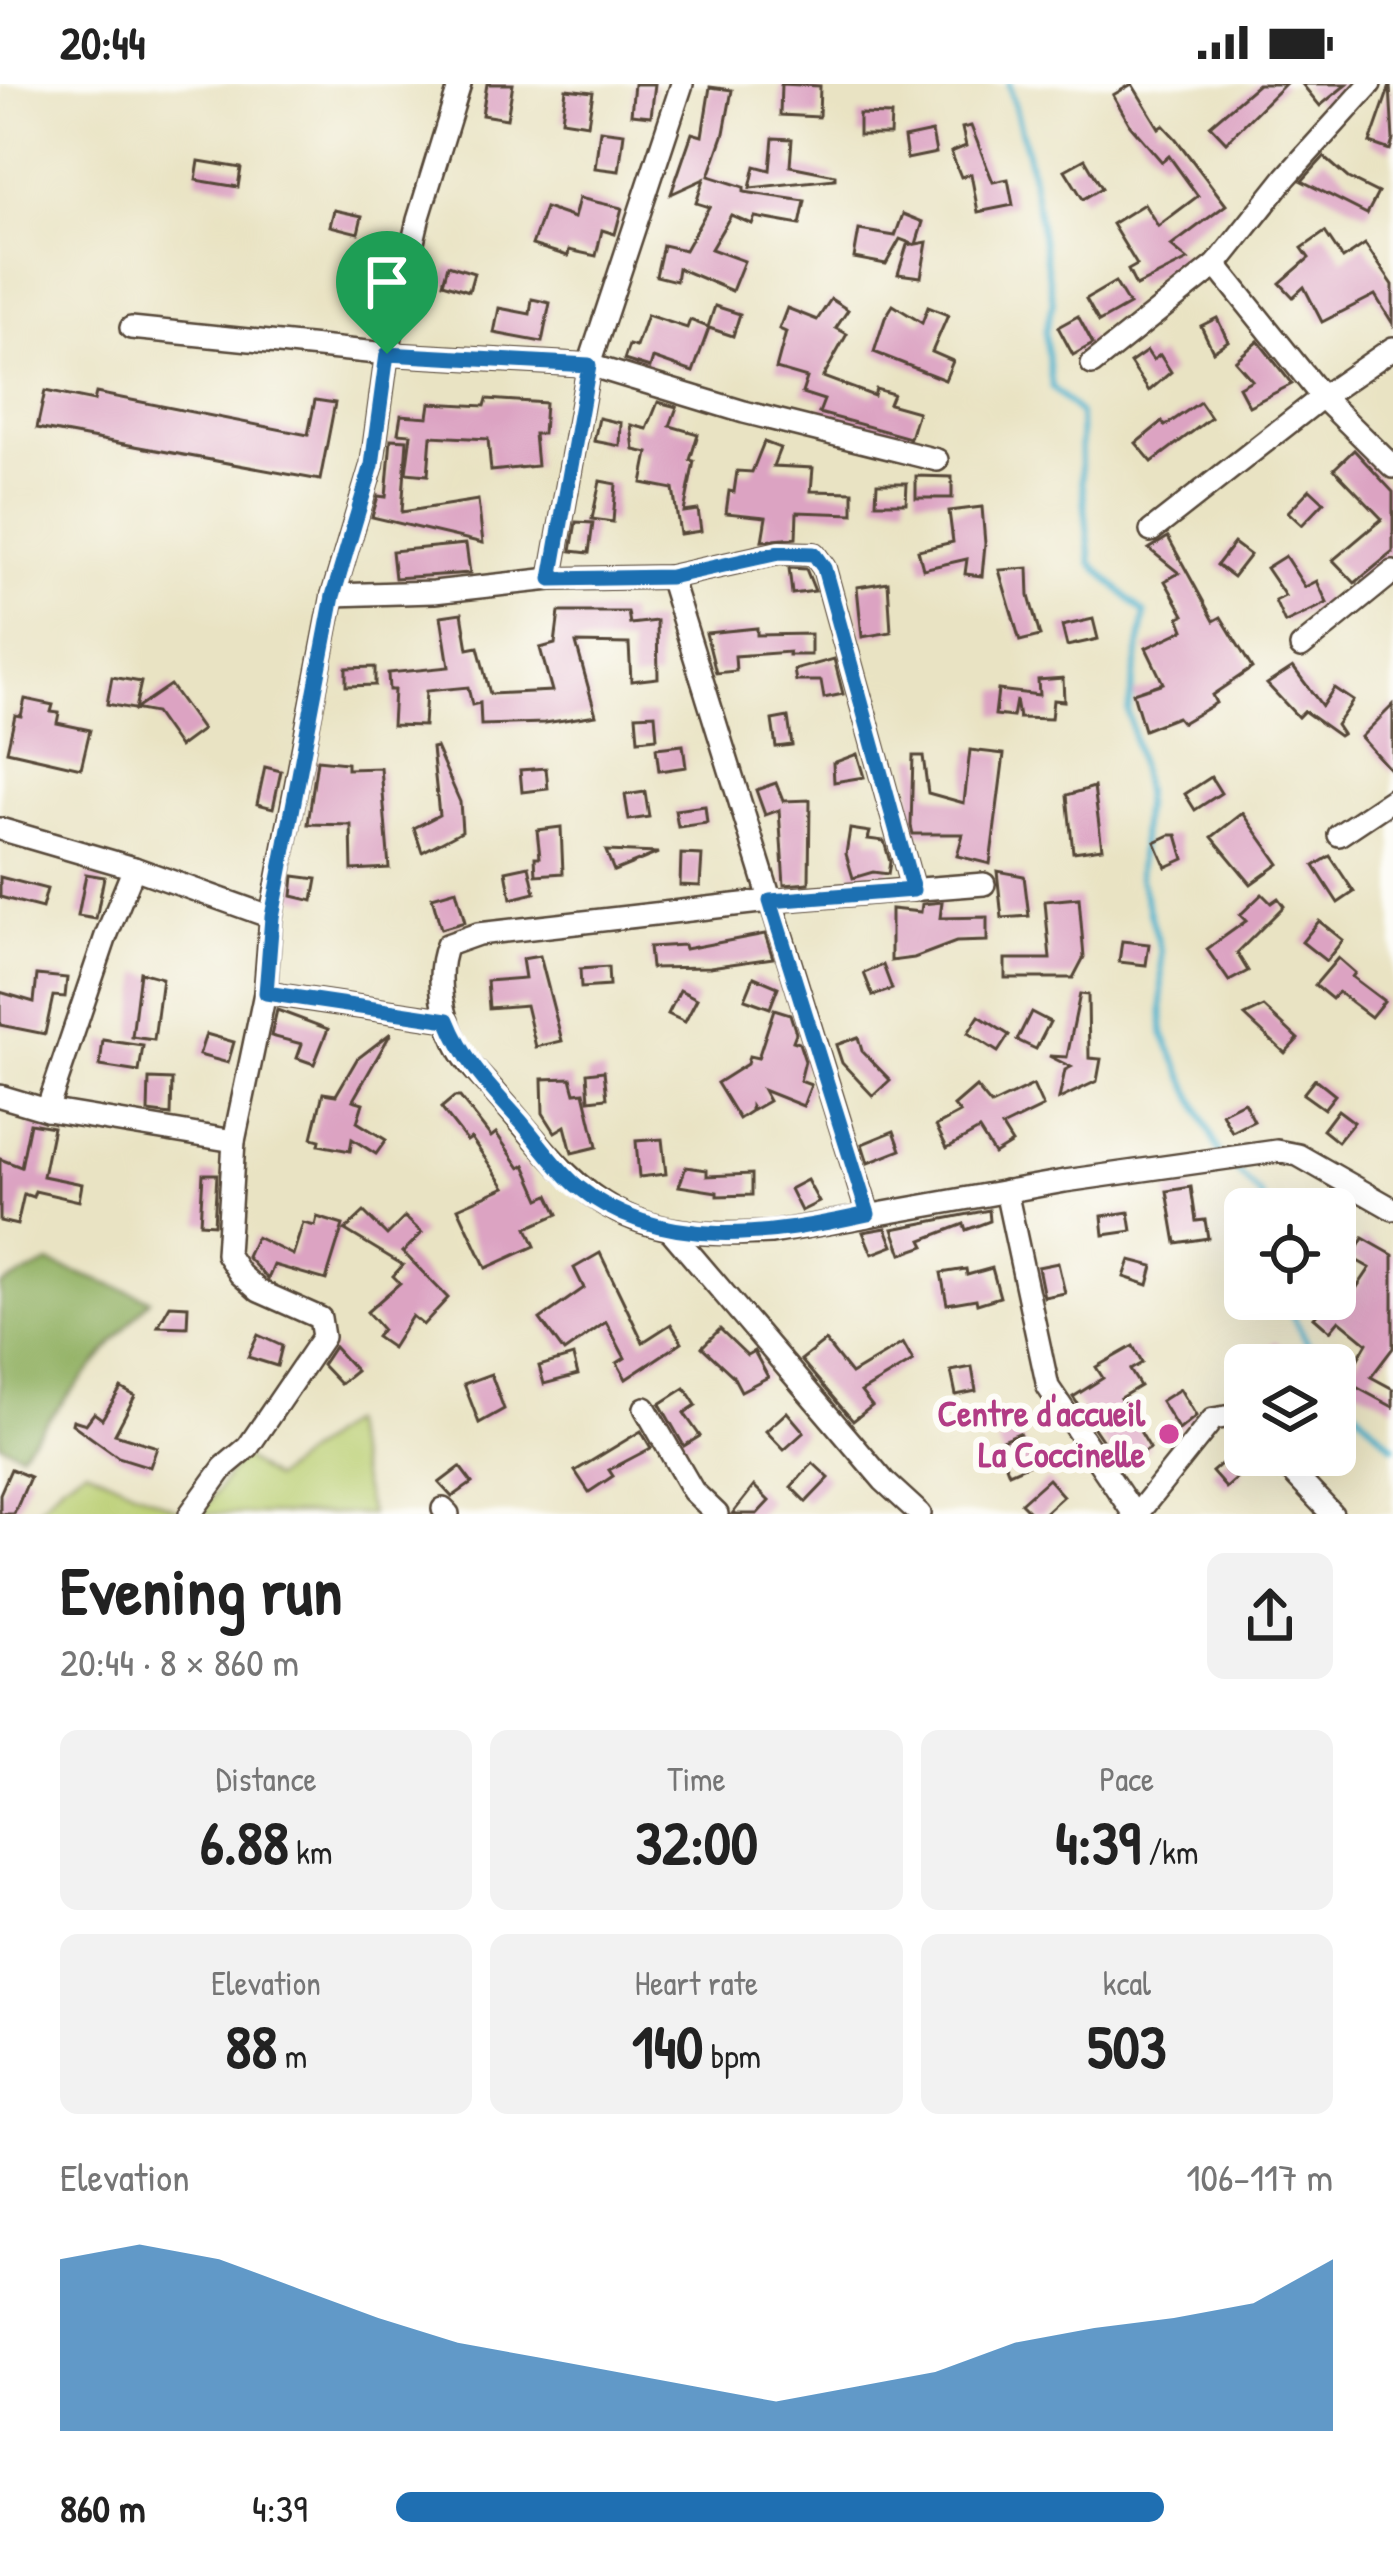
<!DOCTYPE html>
<meta charset="utf-8">
<style>
body{margin:0;font-family:"Patrick Hand",sans-serif;background:#f2f2f2;color:#222;height:100vh;display:flex;flex-direction:column;font-size:45px;white-space:nowrap}
*{box-sizing:border-box;margin:0}
p{font-size:39px;color:#767676}
.icon{flex:none;width:66px;height:66px;fill:none;stroke:currentColor;stroke-width:2;stroke-linecap:round;stroke-linejoin:round}
.map{position:relative;height:1430px;overflow:hidden}
.drawer{display:flex;flex-direction:column;background:#fff;flex:1}
.drawer>*{flex:none}
.controls{position:absolute;left:1224px;top:1104px;display:grid;gap:24px}
.controls a{display:grid;place-items:center;width:132px;height:132px;border-radius:18px;background:#fff;box-shadow:0 12px 48px #0002;font-size:60px}
.pin{position:absolute;display:grid;place-items:center;width:102px;height:102px;color:#fff;margin:-123px -51px;border-radius:50% 50% 50% 0;rotate:-45deg;box-shadow:0 0 12px #0007}
.pin .icon{rotate:45deg}
.round{display:grid;place-items:center;flex:none;width:126px;height:126px;border-radius:18px;background:#f2f2f2}
.summary{display:flex;align-items:center;justify-content:space-between;height:204px;padding:0 60px}
h1{font-size:66px;font-weight:800;line-height:90px}
.figures{display:grid;grid-template-columns:repeat(3,1fr);gap:18px;height:204px;padding:12px 60px}
.figures div{display:grid;align-content:center;border-radius:18px;background:#f2f2f2;text-align:center}
.figures b{font-size:60px;font-weight:800}
.figures small{font-size:33px;font-weight:400}
.figures p{font-size:33px}
.chart{height:336px;padding:24px 60px}
.chart p{display:flex;justify-content:space-between}
.chart svg{width:100%;height:216px;margin-top:12px;fill:#1f6fb2;opacity:.7}
ul{padding:0 60px;list-style:none;font-size:39px}
li{display:grid;grid-template-columns:192px 144px 1fr;align-items:center;height:90px}
li i{height:30px;border-radius:15px;background:#1f6fb2}
.status{display:flex;justify-content:space-between;align-items:center;height:84px;padding:0 60px;background:#fff;direction:ltr}
.status svg{height:33px;fill:currentColor}
.map>svg:first-child{display:block}
.green{fill:#b9ce71;stroke:#7a7c48;stroke-width:3}
.forest{fill:#92b163;stroke:#666e40;stroke-width:3}
.lines{fill:none;stroke-linecap:round;stroke-linejoin:round}
.stream{stroke:#4cb1cb;stroke-width:6}
.building{fill:#dca3c2}
.minor-casing{stroke:#554637;stroke-width:26}
.minor{stroke:#fff;stroke-width:21}
.route-casing{stroke:#fff;stroke-width:24}
.route{stroke:#1f6fb2;stroke-width:15}
.hotel-dot{fill:#d1479c;stroke:#fdfcf7;stroke-width:4.5}
.labels{text-anchor:middle;stroke-width:12;stroke-linejoin:round;paint-order:stroke}
.hotel-label{font-size:36px;font-weight:bold;fill:#b23c85;stroke:#fdfcf7;text-anchor:end}
</style>
<div class="status"><b>20:44</b><svg viewBox="0 0 49 12"><path d="M0 12V9h3v3zM5 12V6h3v6zM10 12V3h3v9zM15 12V0h3v12zM26 1h20v11H26zM47 4h2v5h-2z"/></svg></div>
<div class="map">
<svg width="1393" height="1430" viewBox="0 0 1393 1430">
<rect width="100%" height="100%" fill="#fdfcf7"/>
<filter id="ink" filterUnits="userSpaceOnUse"><feTurbulence type="fractalNoise" baseFrequency=".00833" numOctaves="2"/><feDisplacementMap in="SourceGraphic" scale="24" xChannelSelector="R" yChannelSelector="G"/><feConvolveMatrix kernelMatrix="1 2 1 2 8 2 1 2 1" color-interpolation-filters="sRGB"/></filter>
<filter id="wash" filterUnits="userSpaceOnUse"><feTurbulence type="fractalNoise" baseFrequency=".004" numOctaves="4" result="noise"/><feDisplacementMap in="SourceGraphic" scale="48" xChannelSelector="R" yChannelSelector="G"/><feGaussianBlur stdDeviation="2.7" result="paint"/><feColorMatrix in="noise" values="0 0 0 0 0 0 0 0 0 0 0 0 0 0 0 0 0 1.4 0 .05"/><feComposite in="paint" operator="in"/></filter>
<g filter="url(#wash)">
<rect width="100%" height="100%" fill="#e9e3c3"/>
<g class="green">
<polygon points="347,1338 370,1430 201,1430 241,1372 273,1395"/>
<polygon points="86,1384 187,1430 33,1430 62,1399"/>
</g>
<polygon class="forest" points="49,1179 150,1215 20,1369 0,1359 0,1202"/>
<g class="lines">
<g class="stream">
<polyline points="1009,0 1029,77 1053,218 1045,248 1052,303 1080,330 1081,386 1091,479 1145,530 1128,627 1144,706 1139,791 1161,867 1163,949 1220,1070"/>
<polyline points="1229,1079 1262,1113 1264,1125"/>
<polyline points="1283,1215 1320,1281"/>
<polyline points="1335,1305 1393,1362"/>
</g>
</g>
<g id="blocks">
<g class="building">
<polygon points="487,0 513,0 507,35 482,31"/>
<polygon points="634,0 655,0 651,32 631,30"/>
<polygon points="781,0 820,2 819,33 780,31"/>
<polygon points="1132,0 1159,44 1163,41 1176,55 1226,121 1171,162 1188,176 1136,202 1128,186 1137,181 1112,140 1144,120 1158,142 1198,112 1169,72 1162,78 1130,41 1113,11"/>
<polygon points="1258,0 1285,0 1226,58 1210,41"/>
<polygon points="1302,0 1347,0 1320,22"/>
<polygon points="1390,2 1393,56 1390,66 1370,59"/>
<polygon points="710,3 732,6 724,49 709,92 744,103 744,108 805,117 800,141 755,133 752,140 731,131 711,165 744,177 732,207 678,184 676,197 656,192 663,161 685,166 709,123 696,119 704,95 671,110 692,49 702,52"/>
<polygon points="566,5 593,8 588,40 562,36"/>
<polygon points="859,30 891,31 890,51 859,51"/>
<polygon points="971,42 993,98 1008,95 1013,121 978,128 971,90 961,93 951,68 966,62 962,44"/>
<polygon points="600,46 624,49 619,87 595,84"/>
<polygon points="932,48 936,69 907,75 904,54"/>
<polygon points="773,54 792,55 790,82 835,91 835,95 750,104 755,82 770,86"/>
<polygon points="1324,73 1348,94 1378,109 1367,130 1302,97"/>
<polygon points="1085,75 1102,104 1083,115 1065,86"/>
<polygon points="199,77 241,84 238,103 196,96"/>
<polygon points="579,114 622,124 615,150 602,146 596,172 569,166 568,172 532,161 545,124 574,134"/>
<polygon points="334,126 362,132 358,149 330,142"/>
<polygon points="903,130 923,138 916,160 927,158 921,193 898,190 907,161 913,160 900,155 886,180 854,174 859,146 895,152"/>
<polygon points="1325,148 1343,175 1365,160 1393,201 1393,240 1375,211 1322,238 1304,203 1293,213 1280,199 1309,174 1302,164"/>
<polygon points="448,181 474,189 469,207 443,199"/>
<polygon points="1115,198 1129,221 1099,238 1086,215"/>
<polygon points="532,215 550,219 542,258 494,249 499,224 530,230"/>
<polygon points="831,215 848,226 836,244 847,250 823,293 874,312 876,305 893,310 889,320 918,328 910,354 819,329 824,316 802,309 807,294 776,285 786,248 779,245 787,224 817,236"/>
<polygon points="893,221 922,239 928,223 948,231 932,268 953,277 945,296 874,268 885,234"/>
<polygon points="715,222 740,230 733,252 709,244 693,288 653,274 650,284 624,276 629,261 636,263 647,231 687,244 690,236 708,243"/>
<polygon points="1078,232 1093,260 1073,271 1058,243"/>
<polygon points="1217,234 1228,257 1213,267 1201,242"/>
<polygon points="1258,257 1292,300 1249,322 1239,303 1252,296 1235,277"/>
<polygon points="1147,267 1153,276 1160,271 1171,288 1149,307 1130,279"/>
<polygon points="45,307 94,317 96,309 308,351 315,316 335,319 320,396 37,344"/>
<polygon points="487,315 545,319 543,350 534,350 537,382 491,387 488,355 431,352 428,391 406,389 411,350 398,349 401,331 428,333 430,319 485,322"/>
<polygon points="658,318 677,323 670,342 698,350 690,376 694,377 684,428 698,426 701,447 680,450 673,405 642,399 648,369 634,366 631,341 647,345"/>
<polygon points="1200,318 1211,334 1152,378 1136,359 1162,338 1165,342"/>
<polygon points="599,334 621,339 620,362 594,357"/>
<polygon points="391,355 407,356 402,428 478,416 483,459 372,433 378,412 386,413"/>
<polygon points="764,358 780,364 773,382 813,384 811,407 853,408 853,430 797,428 796,454 762,457 766,433 726,429 729,407 734,408 737,387 752,388"/>
<polygon points="1354,366 1393,408 1393,468 1355,499 1333,476 1382,435 1334,385"/>
<polygon points="916,392 952,393 952,414 916,414"/>
<polygon points="600,397 616,400 613,438 592,435"/>
<polygon points="877,399 907,399 906,419 876,419"/>
<polygon points="1310,405 1324,418 1302,441 1288,428"/>
<polygon points="982,423 985,460 982,492 965,490 967,475 923,485 918,466 953,458 949,427"/>
<polygon points="576,438 593,439 589,469 571,467"/>
<polygon points="1168,453 1214,537 1221,533 1252,584 1212,611 1216,619 1182,639 1177,633 1144,646 1133,609 1163,599 1146,564 1184,546 1179,533 1184,531 1165,497 1179,489 1149,465"/>
<polygon points="1234,459 1250,471 1233,493 1217,481"/>
<polygon points="466,460 470,489 395,494 392,467"/>
<polygon points="1285,472 1305,503 1317,497 1327,519 1285,539 1275,517 1285,512 1266,484"/>
<polygon points="789,484 806,485 815,507 792,510"/>
<polygon points="1028,484 1029,512 1040,552 1020,557 999,486"/>
<polygon points="888,498 891,548 862,553 857,503"/>
<polygon points="559,528 628,528 630,540 657,537 658,594 631,597 629,560 576,559 596,631 545,639 481,641 480,619 472,621 468,603 426,607 424,642 392,641 394,606 389,606 388,589 449,583 441,532 462,529 468,565 478,563 490,610 552,607 540,564 555,560"/>
<polygon points="1093,535 1098,555 1067,562 1062,542"/>
<polygon points="757,544 757,551 811,550 811,571 789,571 789,568 735,572 736,587 716,589 706,549"/>
<polygon points="834,575 843,610 824,614 821,597 796,597 794,586"/>
<polygon points="375,583 375,601 346,602 346,584"/>
<polygon points="1293,583 1322,622 1334,604 1353,617 1336,641 1342,650 1339,652 1304,627 1298,633 1267,600"/>
<polygon points="112,593 141,598 135,625 170,601 202,646 179,663 155,629 107,620"/>
<polygon points="1063,594 1064,617 1053,616 1051,635 1019,634 1016,616 1013,633 995,631 998,606 1039,611 1038,596"/>
<polygon points="25,615 53,621 51,628 59,629 57,639 90,646 81,684 7,667 15,631 21,632"/>
<polygon points="1393,621 1393,689 1361,653"/>
<polygon points="655,630 657,654 638,656 636,631"/>
<polygon points="788,633 792,661 776,663 772,636"/>
<polygon points="683,661 686,683 659,687 656,664"/>
<polygon points="436,663 460,718 462,747 422,768 414,744 439,731 432,664"/>
<polygon points="970,666 1004,670 990,780 957,772 963,750 913,750 911,742 913,672 923,672 928,709 964,719"/>
<polygon points="857,670 864,693 834,698 833,679"/>
<polygon points="317,676 347,679 347,685 381,684 389,784 352,786 351,741 308,740"/>
<polygon points="265,683 281,687 273,724 257,720"/>
<polygon points="546,684 548,705 522,708 520,686"/>
<polygon points="1211,693 1221,709 1195,726 1185,710"/>
<polygon points="776,699 783,717 810,716 809,799 784,801 779,726 765,731 756,706"/>
<polygon points="1094,703 1102,764 1073,768 1067,711"/>
<polygon points="645,708 649,733 629,736 625,711"/>
<polygon points="705,722 707,739 678,743 675,726"/>
<polygon points="1243,729 1279,780 1251,800 1212,753"/>
<polygon points="561,743 563,789 536,791 535,773 540,773 537,746"/>
<polygon points="850,745 870,748 868,755 884,757 890,778 888,790 873,788 853,794 846,770"/>
<polygon points="1170,751 1177,751 1184,775 1166,783 1155,758"/>
<polygon points="606,767 658,769 614,787"/>
<polygon points="681,770 702,771 700,802 680,801"/>
<polygon points="1330,772 1354,808 1338,819 1314,782"/>
<polygon points="529,782 535,809 511,815 506,787"/>
<polygon points="997,787 1024,792 1029,832 1002,834"/>
<polygon points="86,790 104,793 96,835 78,832"/>
<polygon points="294,792 317,795 313,817 292,812"/>
<polygon points="0,793 47,805 42,824 0,813"/>
<polygon points="456,806 465,838 441,845 432,813"/>
<polygon points="1262,810 1271,819 1278,814 1284,822 1237,869 1248,887 1229,897 1207,865 1246,837 1240,831"/>
<polygon points="1079,814 1084,873 1073,894 1005,894 1005,875 1050,875 1045,817"/>
<polygon points="942,818 940,834 987,833 987,857 956,858 914,874 891,877 891,825 921,828 922,820"/>
<polygon points="1319,837 1343,856 1326,877 1302,858"/>
<polygon points="765,850 773,874 710,883 651,884 649,863 684,861 685,865"/>
<polygon points="1122,857 1149,860 1146,881 1119,878"/>
<polygon points="540,872 562,957 536,963 526,921 489,924 487,897 525,894 522,875"/>
<polygon points="1338,874 1355,889 1352,893 1384,917 1371,933 1338,908 1332,915 1315,901"/>
<polygon points="883,881 892,905 873,912 864,889"/>
<polygon points="608,883 609,902 581,904 580,885"/>
<polygon points="140,888 162,894 154,956 132,953"/>
<polygon points="37,891 67,894 65,913 53,912 45,950 0,941 0,908 34,918"/>
<polygon points="754,893 778,903 770,924 745,915"/>
<polygon points="680,906 697,915 685,938 668,930"/>
<polygon points="1080,910 1088,911 1089,974 1101,975 1097,997 1059,1015 1065,986 1071,983 1049,972 1067,973"/>
<polygon points="1264,923 1298,955 1285,969 1245,932"/>
<polygon points="774,925 790,930 796,949 793,957 799,959 805,977 800,997 811,1001 803,1022 763,1006 769,1017 753,1026 751,1023 751,1027 739,1035 717,999 747,980 749,972 758,974"/>
<polygon points="277,926 328,945 314,980 297,974 302,960 271,952"/>
<polygon points="1031,928 1050,938 1036,965 1017,956"/>
<polygon points="979,932 1009,951 998,968 968,949"/>
<polygon points="391,949 353,1016 363,1019 357,1038 386,1056 376,1070 352,1055 350,1067 319,1061 320,1056 312,1054 323,1009 336,1011 357,975"/>
<polygon points="206,950 234,958 228,979 199,971"/>
<polygon points="858,953 862,967 890,996 873,1012 842,979 836,961"/>
<polygon points="103,956 143,962 139,988 100,982"/>
<polygon points="604,987 607,1014 589,1016 587,989"/>
<polygon points="571,994 575,1009 584,1008 597,1063 572,1069 565,1042 555,1048 543,1029 542,995"/>
<polygon points="149,995 172,996 171,1031 148,1028"/>
<polygon points="1315,995 1335,1011 1324,1025 1303,1010"/>
<polygon points="1033,1001 1043,1023 1002,1043 1012,1059 994,1070 979,1046 947,1064 936,1042 960,1029 954,1022 976,1003 991,1021"/>
<polygon points="454,1013 460,1013 491,1053 496,1049 520,1084 525,1081 540,1115 549,1111 558,1130 527,1144 535,1162 486,1184 458,1124 505,1103 471,1054 467,1057 441,1024"/>
<polygon points="1244,1018 1254,1037 1232,1048 1222,1029"/>
<polygon points="1338,1026 1354,1038 1338,1058 1323,1046"/>
<polygon points="30,1039 53,1043 43,1092 82,1100 79,1117 35,1107 33,1113 24,1110 17,1141 0,1137 0,1075 21,1083"/>
<polygon points="894,1047 901,1066 868,1079 862,1060"/>
<polygon points="662,1055 666,1090 639,1093 636,1057"/>
<polygon points="686,1083 707,1086 707,1092 752,1090 752,1111 717,1112 717,1108 679,1102"/>
<polygon points="203,1090 217,1090 214,1140 200,1139"/>
<polygon points="807,1096 819,1118 801,1127 790,1105"/>
<polygon points="1191,1103 1196,1137 1205,1136 1208,1154 1176,1159 1167,1107"/>
<polygon points="989,1126 990,1137 966,1146 964,1140 922,1156 925,1162 902,1170 893,1145"/>
<polygon points="364,1128 387,1151 405,1133 422,1149 403,1168 448,1214 423,1241 412,1232 392,1264 376,1253 382,1245 367,1228 400,1199 393,1192 403,1181 345,1146"/>
<polygon points="1129,1128 1132,1147 1104,1151 1102,1132"/>
<polygon points="317,1133 343,1141 326,1196 274,1181 268,1195 247,1173 256,1153 293,1171 303,1139 315,1142"/>
<polygon points="886,1144 893,1162 872,1170 863,1148"/>
<polygon points="1363,1154 1393,1171 1393,1264 1371,1293 1393,1305 1393,1323 1345,1297 1367,1259 1339,1236 1330,1247 1314,1233 1330,1215 1343,1224 1370,1184 1352,1174"/>
<polygon points="600,1169 643,1258 671,1240 682,1258 626,1295 617,1279 625,1274 606,1238 564,1268 540,1235 584,1204 574,1184"/>
<polygon points="1130,1176 1153,1182 1148,1201 1124,1193"/>
<polygon points="1058,1179 1065,1209 1044,1213 1038,1183"/>
<polygon points="992,1184 1000,1213 977,1220 976,1215 947,1220 941,1189 966,1185 967,1191"/>
<polygon points="170,1221 188,1222 187,1243 158,1242"/>
<polygon points="720,1245 747,1271 754,1267 768,1293 741,1307 733,1292 702,1263"/>
<polygon points="258,1251 282,1262 277,1282 248,1273"/>
<polygon points="825,1257 851,1290 903,1259 913,1277 861,1308 872,1322 853,1337 801,1276"/>
<polygon points="1276,1257 1289,1273 1279,1281 1245,1281"/>
<polygon points="1133,1262 1142,1279 1130,1286 1140,1302 1120,1314 1150,1364 1120,1382 1073,1313 1103,1294 1096,1283"/>
<polygon points="334,1263 356,1287 340,1300 322,1281"/>
<polygon points="573,1272 578,1291 544,1300 539,1282"/>
<polygon points="972,1283 976,1307 956,1311 951,1287"/>
<polygon points="491,1290 504,1325 479,1339 464,1300"/>
<polygon points="121,1304 135,1312 115,1350 157,1363 150,1383 118,1373 72,1340 73,1336 86,1340 94,1329 102,1335"/>
<polygon points="685,1304 696,1321 684,1329 700,1352 684,1362 660,1320"/>
<polygon points="1180,1305 1196,1332 1179,1346 1161,1317"/>
<polygon points="787,1328 804,1348 784,1366 766,1347"/>
<polygon points="641,1347 651,1364 609,1386 613,1392 589,1408 575,1387"/>
<polygon points="1019,1349 1032,1379 1009,1389 997,1358"/>
<polygon points="1229,1373 1243,1389 1226,1404 1212,1388"/>
<polygon points="813,1379 829,1394 806,1418 791,1403"/>
<polygon points="460,1383 472,1399 452,1413 439,1399"/>
<polygon points="11,1385 30,1393 14,1430 0,1430 0,1410"/>
<polygon points="1048,1395 1063,1412 1043,1430 1032,1430 1021,1419"/>
<polygon points="754,1402 769,1417 757,1430 732,1430"/>
</g>
</g>
</g>
<g filter="url(#ink)">
<use href="#blocks" fill-opacity="0" stroke="#554637" stroke-width="3"/>
<g class="lines">
<defs>
<g id="minor">
<polyline points="1216,181 1322,313 1393,383"/>
<polyline points="131,244 387,270 589,281 744,328 937,376"/>
<polyline points="1092,280 1216,181 1286,93 1370,0"/>
<polyline points="1151,447 1322,313 1393,264"/>
<polyline points="670,493 868,1130"/>
<polyline points="551,495 589,281 682,0"/>
<polyline points="333,511 434,508 551,495 670,493 779,469 814,470 824,484 913,806"/>
<polyline points="1301,563 1393,488"/>
<polyline points="0,745 134,784 271,833"/>
<polyline points="1339,751 1393,715"/>
<path d="M984 800 769 817 478 850 447 861C434 892 444 939 461 968 470 984 486 997 497 1011 534 1052 567 1101 617 1127 665 1152 718 1151 771 1149L1065 1097 1277 1067 1298 1071 1393 1125"/>
<polyline points="265,909 448,936"/>
<polyline points="0,1012 47,1026 234,1057"/>
<polyline points="47,1026 106,852 134,784"/>
<polyline points="1006,1107 1048,1303 1134,1430"/>
<polyline points="670,1146 884,1397 920,1430"/>
<polyline points="645,1324 693,1407 717,1430"/>
<polyline points="1276,1371 1332,1430"/>
<polyline points="443,1425 448,1430"/>
<polyline points="190,1430 224,1383 248,1363 323,1253 320,1234 259,1207 240,1190 227,1170 234,1057 265,909 271,833 333,511 372,381 387,270 418,136 460,0"/>
<polyline points="1137,1430 1213,1335 1238,1331 1245,1338"/>
</g>
</defs>
<use href="#minor" class="minor-casing"/>
<use href="#minor" class="minor"/>
</g>
</g>
<g class="lines" filter="url(#ink)">
<defs>
<path id="route" d="M387 270 589 281 551 495 670 493 779 469 814 470 824 484 913 806 770 817 868 1130C772 1151 661 1170 577 1102 557 1085 540 1060 523 1040 491 1004 466 981 448 936L266 909 272 833 333 512 372 381Z"/>
</defs>
<use href="#route" class="route-casing"/>
<use href="#route" class="route"/>
</g>
<circle class="hotel-dot" cx="1169" cy="1350" r="12"/>
<g class="labels">
<g class="hotel-label">
<text x="1145" y="1342">Centre d'accueil<tspan x="1145" dy="41">La Coccinelle</tspan></text>
</g>
</g>
</svg>
<div class="controls">
<a><svg class="icon" aria-label="locate" viewBox="0 0 24 24"><circle cx="12" cy="12" r="6"/><path d="M12 2v4M12 18v4M2 12h4M18 12h4"/></svg></a>
<a><svg class="icon" aria-label="layers" viewBox="0 0 24 24"><path d="M12 4l9 5-9 5-9-5zM3 14l9 5 9-5"/></svg></a>
</div>
<div class="pin" style="left:387px;top:270px;background:#1e9e55"><svg class="icon" aria-label="arrive" viewBox="0 0 24 24"><path d="M6 21V4h12l-3 4 3 4H6"/></svg></div>
</div>
<section class="drawer">
<div class="summary"><div><h1>Evening run</h1><p>20:44 · 8 × 860 m</p></div><a class="round"><svg class="icon" aria-label="share" viewBox="0 0 24 24"><path d="M12 15V3M7 8l5-5 5 5M5 13v7h14v-7"/></svg></a></div>
<div class="figures">
<div><p>Distance</p><b>6.88<small> km</small></b></div>
<div><p>Time</p><b>32:00</b></div>
<div><p>Pace</p><b>4:39<small> /km</small></b></div>
</div>
<div class="figures">
<div><p>Elevation</p><b>88<small> m</small></b></div>
<div><p>Heart rate</p><b>140<small> bpm</small></b></div>
<div><p>kcal</p><b>503</b></div>
</div>
<div class="chart"><p><span>Elevation</span>106–117 m</p>
<svg viewBox="0 0 160 44" preserveAspectRatio="none"><path d="M0 44V9L10 6L20 9L30 15L40 21L50 26L60 29L70 32L80 35L90 38L100 35L110 32L120 26L130 23L140 21L150 18L160 9V44z"/></svg>
</div>
<ul>
<li><b>860 m</b>4:39<i style="width:82%"></i></li>
</ul>
</section>
